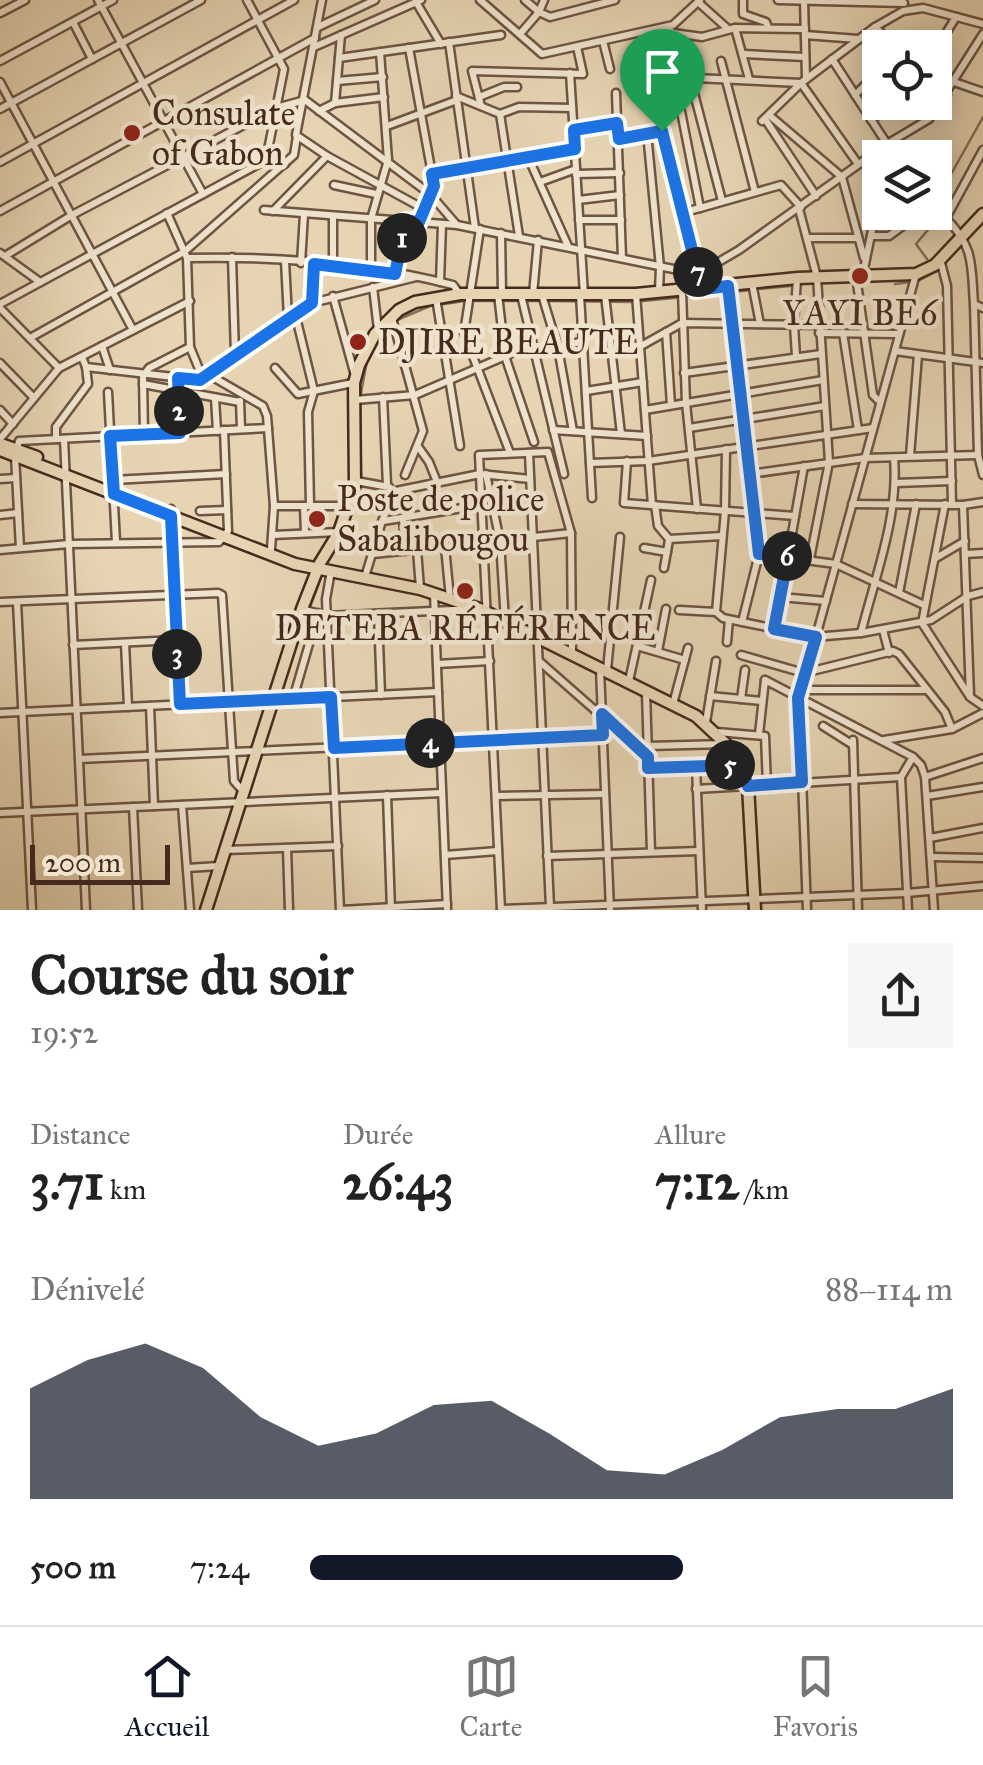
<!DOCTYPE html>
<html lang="fr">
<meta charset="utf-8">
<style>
body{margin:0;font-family:"IM FELL Great Primer",serif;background:#f6f6f6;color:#222;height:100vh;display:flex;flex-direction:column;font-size:38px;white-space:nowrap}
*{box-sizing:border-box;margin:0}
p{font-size:32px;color:#767676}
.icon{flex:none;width:55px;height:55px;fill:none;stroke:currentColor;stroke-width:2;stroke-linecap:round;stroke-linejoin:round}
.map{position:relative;height:910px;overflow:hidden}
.panel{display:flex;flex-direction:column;background:#fff;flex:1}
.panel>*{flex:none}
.tools{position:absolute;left:862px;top:30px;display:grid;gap:20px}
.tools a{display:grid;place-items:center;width:90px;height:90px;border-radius:0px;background:#fff;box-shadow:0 5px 25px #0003;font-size:50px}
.scale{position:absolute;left:30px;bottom:25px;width:140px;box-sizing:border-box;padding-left:10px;border:5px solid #462a1d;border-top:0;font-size:28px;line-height:35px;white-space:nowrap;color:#462a1d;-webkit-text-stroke:8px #efe3ce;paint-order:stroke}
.pin{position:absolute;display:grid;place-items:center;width:85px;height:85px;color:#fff;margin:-102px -42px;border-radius:50% 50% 50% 0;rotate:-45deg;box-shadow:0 0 10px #0007}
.pin .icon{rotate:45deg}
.km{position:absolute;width:50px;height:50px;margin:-25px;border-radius:50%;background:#222;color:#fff;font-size:28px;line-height:50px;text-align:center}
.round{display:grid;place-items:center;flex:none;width:105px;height:105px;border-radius:0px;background:#f6f6f6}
.summary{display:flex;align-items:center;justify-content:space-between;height:170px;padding:0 30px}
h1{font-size:55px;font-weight:800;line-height:75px}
.metrics{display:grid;grid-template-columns:repeat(3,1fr);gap:15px;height:170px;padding:10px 30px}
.metrics div{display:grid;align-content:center}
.metrics b{font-size:50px;font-weight:800}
.metrics small{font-size:28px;font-weight:400}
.metrics p{font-size:28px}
.chart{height:280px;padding:20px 30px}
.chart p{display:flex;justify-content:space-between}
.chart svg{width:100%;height:180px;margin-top:10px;fill:#111827;opacity:.7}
ul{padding:0 30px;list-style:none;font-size:32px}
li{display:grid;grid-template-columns:160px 120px 1fr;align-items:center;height:75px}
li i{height:25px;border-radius:12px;background:#111827}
.tab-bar{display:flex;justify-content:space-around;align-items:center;height:140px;border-top:2px solid #e0e0e0;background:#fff;font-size:28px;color:#767676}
.tab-bar a{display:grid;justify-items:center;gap:5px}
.tab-bar .on{color:#111827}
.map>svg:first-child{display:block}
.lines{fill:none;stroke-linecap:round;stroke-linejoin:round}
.stream{stroke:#866d58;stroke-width:2.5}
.minor-casing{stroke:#6e5442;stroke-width:11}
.major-casing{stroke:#462a1d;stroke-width:15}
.minor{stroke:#efe3ce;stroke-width:6}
.major{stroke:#e6d4b3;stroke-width:10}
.route-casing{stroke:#fff;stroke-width:20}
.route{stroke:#1a73e8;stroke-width:12}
.poi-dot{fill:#8f2418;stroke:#efe3ce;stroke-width:4}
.labels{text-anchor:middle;stroke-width:9;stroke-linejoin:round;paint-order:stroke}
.poi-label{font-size:35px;fill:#462a1d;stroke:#efe3ce;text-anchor:start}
</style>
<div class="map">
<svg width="983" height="910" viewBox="0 0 983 910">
<rect width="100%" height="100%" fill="#e6d4b3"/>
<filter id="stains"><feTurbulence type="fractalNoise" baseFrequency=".002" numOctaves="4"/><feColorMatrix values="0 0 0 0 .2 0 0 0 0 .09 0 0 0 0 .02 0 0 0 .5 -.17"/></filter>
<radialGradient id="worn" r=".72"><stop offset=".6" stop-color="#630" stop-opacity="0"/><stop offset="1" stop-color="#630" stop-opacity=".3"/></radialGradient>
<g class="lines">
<g class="stream">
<polyline points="935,203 983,117"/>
<polyline points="927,259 916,244 932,225 934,212"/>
<polyline points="895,284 918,281 939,270"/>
<polyline points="758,289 801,285"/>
<polyline points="733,292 750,290"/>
<polyline points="473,301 495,301"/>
<polyline points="503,301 540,301"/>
<polyline points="548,301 633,302 725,293"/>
<polyline points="397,320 430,306 465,301"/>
<polyline points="361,477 360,398 367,361"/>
<polyline points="352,510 361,485"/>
<polyline points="310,607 323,572"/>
<polyline points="293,654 307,614"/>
<polyline points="757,896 804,893"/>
<polyline points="707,898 749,896"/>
</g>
<defs>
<g id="minor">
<polyline points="98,0 203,194"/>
<polyline points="247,0 284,69 266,160"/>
<polyline points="322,0 296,135 327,156 424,209"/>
<polyline points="480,0 542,54 673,25 700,0"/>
<polyline points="525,0 539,12 550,17 615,0"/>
<polyline points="743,0 743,14 766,22 768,27"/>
<polyline points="778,0 904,3"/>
<polyline points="804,0 806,78"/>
<polyline points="416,2 441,44"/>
<polyline points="698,2 728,29"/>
<polyline points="0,13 25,0"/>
<polyline points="73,22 92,59"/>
<polyline points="318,27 375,0"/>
<polyline points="667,27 673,33 702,37 735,28 805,29"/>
<polyline points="875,27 897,48"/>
<polyline points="735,28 749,79"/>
<polyline points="520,34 539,12 544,0"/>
<polyline points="805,35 858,39"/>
<polyline points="603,41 610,69"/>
<polyline points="449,42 475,228"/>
<polyline points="314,47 421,0"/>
<polyline points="409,48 434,185 419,222"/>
<polyline points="935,51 956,17"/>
<polyline points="744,54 805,57"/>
<polyline points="339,58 501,35"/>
<polyline points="832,59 887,144 888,158"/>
<polyline points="0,61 113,0"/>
<polyline points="721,61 755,192"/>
<polyline points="570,73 584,295"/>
<polyline points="674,76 700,208 781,185 801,207"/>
<polyline points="690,78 722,201"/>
<polyline points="337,81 383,77"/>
<polyline points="0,82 133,330"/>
<polyline points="954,82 983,92"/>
<polyline points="935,84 947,95"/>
<polyline points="616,93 622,258"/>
<polyline points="855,95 880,70"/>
<polyline points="456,96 500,114 519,107 572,108"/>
<polyline points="479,97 504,87 517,87"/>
<polyline points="305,100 430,194 456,224"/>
<polyline points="335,103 341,35"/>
<polyline points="481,106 472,71 583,74 577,47"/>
<polyline points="0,109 201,0"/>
<polyline points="319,111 335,103 384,97"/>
<polyline points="500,114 519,236"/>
<polyline points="769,115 842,177 864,258"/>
<polyline points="765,119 816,196"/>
<polyline points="871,120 895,102"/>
<polyline points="762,121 801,83 875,27 903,11 923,8 983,24"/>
<polyline points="387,126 457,100"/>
<polyline points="574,130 617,123"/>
<polyline points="647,133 660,267 659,291"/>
<polyline points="619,139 662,131"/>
<path d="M983 150 946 218C975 248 971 265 974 304L983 308"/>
<polyline points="528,157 568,246"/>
<polyline points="0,162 294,0"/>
<polyline points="433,174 575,149"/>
<polyline points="576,174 620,173"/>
<polyline points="540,182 576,169"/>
<polyline points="334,185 376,194"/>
<polyline points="578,200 620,195"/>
<polyline points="799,209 817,277 829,462 810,559"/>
<polyline points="264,210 457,225 698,274 739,250 887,144 929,119 983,34"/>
<polyline points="0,211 315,38"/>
<polyline points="273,211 327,156"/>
<polyline points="167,213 187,258 190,347 199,369 263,406 267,416 274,506 271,549"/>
<polyline points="681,213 700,208"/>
<polyline points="333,216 333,265"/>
<polyline points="579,220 621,220"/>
<polyline points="480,229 464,333 510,453"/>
<polyline points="501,233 502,294"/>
<polyline points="871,236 889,236 908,222"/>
<polyline points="807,238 857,238"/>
<polyline points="0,253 40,282"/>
<polyline points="5,256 72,215 276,108 305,100"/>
<polyline points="232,257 235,355"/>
<path d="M187 258C275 256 368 263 453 285L459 293"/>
<polyline points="940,259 947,286 952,505"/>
<polyline points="285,261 288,318"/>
<polyline points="301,263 304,214"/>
<polyline points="371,268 371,219 388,160 380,52"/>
<polyline points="395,274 406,221"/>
<polyline points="863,274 880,191"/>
<polyline points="856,276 873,395 878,400"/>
<polyline points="440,282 442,224"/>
<polyline points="752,283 760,324"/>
<polyline points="728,286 759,554 742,622"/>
<polyline points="373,287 378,330"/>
<polyline points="695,288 698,274 650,84 653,76 801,83 858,164"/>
<polyline points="682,291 686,403 697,509"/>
<polyline points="498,294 505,356 534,442"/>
<polyline points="533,294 538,240"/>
<polyline points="636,294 652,505"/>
<polyline points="521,295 564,474"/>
<polyline points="542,295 558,348 573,431"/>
<polyline points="580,295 592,498"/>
<polyline points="605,295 621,434"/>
<polyline points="333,296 354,372"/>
<polyline points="436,298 460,446"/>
<polyline points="312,302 314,264"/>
<polyline points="0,304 266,160 285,164"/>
<polyline points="974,304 978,455 983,475"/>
<polyline points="0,308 59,368"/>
<polyline points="295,313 314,391 308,412 310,505"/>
<polyline points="392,318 423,431 405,475"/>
<polyline points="666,332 671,405"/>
<polyline points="819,333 899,334"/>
<polyline points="843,333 858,430"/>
<polyline points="30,338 184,252 294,155 297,136"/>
<polyline points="102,346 110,370"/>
<polyline points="641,346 682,323 819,325"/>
<polyline points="895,351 983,363"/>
<polyline points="536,354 583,341"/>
<polyline points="796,356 794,325 797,279"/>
<polyline points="82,357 86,367 200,380 312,303 416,277"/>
<polyline points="0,363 34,398"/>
<polyline points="275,368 298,394 353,383"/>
<polyline points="684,373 821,354"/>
<polyline points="178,378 180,433"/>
<polyline points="143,384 240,402"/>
<polyline points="586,391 643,382"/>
<polyline points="108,392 116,542"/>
<polyline points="383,397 387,485"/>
<polyline points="215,398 217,431"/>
<polyline points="355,400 415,395 533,344"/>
<polyline points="240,401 241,429"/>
<polyline points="0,410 13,424"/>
<polyline points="645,410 823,380"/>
<polyline points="689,428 825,406"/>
<polyline points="553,430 647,436"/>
<polyline points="144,435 143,376 149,368 190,347"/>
<polyline points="0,439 59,368 190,301"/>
<polyline points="56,439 56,427 88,384 86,367"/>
<polyline points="64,439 86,910"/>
<polyline points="419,448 429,462 437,482"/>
<polyline points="726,449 725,511 716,612 723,618 815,637 861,633 931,620 968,596 983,592"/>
<polyline points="529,453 550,907"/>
<polyline points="910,456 918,355"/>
<polyline points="627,461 624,503 795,516"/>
<polyline points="590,463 648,461 873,428"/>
<polyline points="486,474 500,541 505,621"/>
<polyline points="750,474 865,458 978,455"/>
<polyline points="0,479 16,478"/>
<polyline points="113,480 226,474"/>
<polyline points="356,481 389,487"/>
<polyline points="896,483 952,481"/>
<polyline points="852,504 963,505 983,502"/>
<polyline points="945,504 922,623 970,697 983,706"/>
<polyline points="655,505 658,526 669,539 722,536"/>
<polyline points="963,505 970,696"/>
<polyline points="274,506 348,506"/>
<polyline points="304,506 305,533"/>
<polyline points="171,509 180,704"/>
<polyline points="200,511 227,510"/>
<polyline points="0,515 18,513"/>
<polyline points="403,518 405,551"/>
<polyline points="383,521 481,505"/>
<polyline points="273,535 339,532"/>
<polyline points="445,547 450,598"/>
<polyline points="20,548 15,456 19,441 268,428"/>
<polyline points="644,548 667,552"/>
<polyline points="0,550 69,544 219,542 228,531 224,430"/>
<polyline points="417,550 420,588"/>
<polyline points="373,554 571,533"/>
<polyline points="759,554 836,564 924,605"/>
<polyline points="965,554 983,553"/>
<polyline points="936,558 965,541"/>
<polyline points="664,568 669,540"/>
<polyline points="331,571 326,599 340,910"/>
<polyline points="365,577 382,521 396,491 480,474 530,479"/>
<polyline points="899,593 916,504"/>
<polyline points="434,594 447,910"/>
<polyline points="780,597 826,601"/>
<polyline points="0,602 218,593 222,595 234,781 243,791"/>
<polyline points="17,602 32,910"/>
<polyline points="302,609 326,616 474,609"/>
<polyline points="679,610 716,612"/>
<polyline points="378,614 381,695"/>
<polyline points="775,629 804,466"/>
<polyline points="883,630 889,653"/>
<path d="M861 633C875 577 899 516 894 458"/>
<polyline points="727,642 729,620"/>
<polyline points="125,643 128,707"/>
<polyline points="73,645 177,640"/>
<polyline points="637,646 685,660"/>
<polyline points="658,651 666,609"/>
<polyline points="741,655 804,673 893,651 899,654 945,712 952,729 983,713"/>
<polyline points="539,661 646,755"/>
<polyline points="437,664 490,661"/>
<polyline points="600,669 610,910"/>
<polyline points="607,670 620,537"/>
<polyline points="765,680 913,757 921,765 925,777 934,910"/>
<polyline points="629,681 651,580"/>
<polyline points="800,690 927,690"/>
<polyline points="646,692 651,852"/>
<polyline points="710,696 762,701"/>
<polyline points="293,699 318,613"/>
<polyline points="741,699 745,670"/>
<polyline points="673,704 688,648"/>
<polyline points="150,706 154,806"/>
<polyline points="0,713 438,692"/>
<polyline points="706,722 716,661"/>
<polyline points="823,726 853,745"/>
<polyline points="717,732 765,736 767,785"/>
<polyline points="759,734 765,680"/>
<polyline points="853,740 858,910"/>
<polyline points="884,740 952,729"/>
<polyline points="648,746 726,744"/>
<polyline points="79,759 603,735"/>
<polyline points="696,767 702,910"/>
<polyline points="648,769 738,765"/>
<polyline points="925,777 983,758"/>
<polyline points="696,789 901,777"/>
<polyline points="387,795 391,910"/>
<polyline points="496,796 605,794"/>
<polyline points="927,796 983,787"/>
<polyline points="182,805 190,910"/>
<polyline points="133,807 138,910"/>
<polyline points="0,813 442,793"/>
<polyline points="930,838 983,828"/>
<polyline points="287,848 289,910"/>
<polyline points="225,850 338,846"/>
<polyline points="445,855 498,851"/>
<polyline points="547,856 699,851"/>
<polyline points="931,857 983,858"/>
<polyline points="187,868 219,866"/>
<polyline points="501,909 907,893 983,886"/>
<polyline points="341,910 447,904"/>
<polyline points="501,910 479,455 548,452 571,533 572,653"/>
<polyline points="807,910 799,698 916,274"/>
<polyline points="908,910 901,777 913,757"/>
</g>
<g id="major">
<polyline points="1,444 37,457"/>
<polyline points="0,450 295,564 420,589 480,609 696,716 726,744 748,786 755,910"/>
<polyline points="206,910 302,609 320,563 339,532 355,485 354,383 359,365 375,334 399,310 415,302 460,294 636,294 798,278 916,274 935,265 983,214"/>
</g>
</defs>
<use href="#minor" class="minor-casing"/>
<use href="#major" class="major-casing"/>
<use href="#minor" class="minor"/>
<use href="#major" class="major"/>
</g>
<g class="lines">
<defs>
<polygon id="route" points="617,123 619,139 662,131 698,274 695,290 728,286 759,554 788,556 774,629 816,637 798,698 802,782 748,786 740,765 648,768 648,757 602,714 603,735 334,748 331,697 180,704 171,516 114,494 110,436 180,433 178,378 200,380 312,303 314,264 395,274 406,221 419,222 434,186 432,174 575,149 574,130"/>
</defs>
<use href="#route" class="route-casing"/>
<use href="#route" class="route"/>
</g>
<g class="poi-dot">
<circle cx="132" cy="133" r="10"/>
<circle cx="860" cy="276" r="10"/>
<circle cx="358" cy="342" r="10"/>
<circle cx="317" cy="519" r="10"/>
<circle cx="465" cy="591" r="10"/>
</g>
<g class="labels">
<g class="poi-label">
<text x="152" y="125">Consulate<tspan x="152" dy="40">of Gabon</tspan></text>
<text x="860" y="325" text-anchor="middle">YAYI BE6</text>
<text x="378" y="354">DJIRE BEAUTE</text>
<text x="337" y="511">Poste de police<tspan x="337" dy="40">Sabalibougou</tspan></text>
<text x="465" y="640" text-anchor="middle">DETEBA RÉFÉRENCE</text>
</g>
</g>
<rect width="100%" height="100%" filter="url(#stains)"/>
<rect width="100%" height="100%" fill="url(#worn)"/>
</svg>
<div class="tools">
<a><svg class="icon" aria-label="locate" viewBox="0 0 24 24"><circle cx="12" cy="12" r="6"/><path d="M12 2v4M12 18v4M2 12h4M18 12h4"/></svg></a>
<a><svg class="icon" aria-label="layers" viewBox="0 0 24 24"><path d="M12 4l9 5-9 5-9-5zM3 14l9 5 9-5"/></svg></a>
</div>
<div class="scale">200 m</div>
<div class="pin" style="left:662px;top:131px;background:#1e9e55"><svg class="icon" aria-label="arrive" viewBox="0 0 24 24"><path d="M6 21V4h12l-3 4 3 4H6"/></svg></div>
<b class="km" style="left:402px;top:238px">1</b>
<b class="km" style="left:179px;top:411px">2</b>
<b class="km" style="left:177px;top:654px">3</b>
<b class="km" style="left:430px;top:743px">4</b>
<b class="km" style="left:730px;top:765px">5</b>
<b class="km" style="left:787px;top:556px">6</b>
<b class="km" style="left:698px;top:272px">7</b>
</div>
<section class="panel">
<div class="summary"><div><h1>Course du soir</h1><p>19:52</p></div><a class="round"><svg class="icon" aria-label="share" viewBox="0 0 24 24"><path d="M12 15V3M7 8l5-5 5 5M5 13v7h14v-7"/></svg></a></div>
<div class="metrics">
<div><p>Distance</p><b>3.71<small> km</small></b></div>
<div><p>Durée</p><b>26:43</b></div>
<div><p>Allure</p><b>7:12<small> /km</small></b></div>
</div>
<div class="chart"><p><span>Dénivelé</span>88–114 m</p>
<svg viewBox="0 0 160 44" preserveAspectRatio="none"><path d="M0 44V17L10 10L20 6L30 12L40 24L50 31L60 28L70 21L80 20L90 28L100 37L110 38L120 32L130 24L140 22L150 22L160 17V44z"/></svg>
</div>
<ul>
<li><b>500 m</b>7:24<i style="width:58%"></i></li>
</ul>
</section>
<nav class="tab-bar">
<a class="on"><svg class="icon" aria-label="home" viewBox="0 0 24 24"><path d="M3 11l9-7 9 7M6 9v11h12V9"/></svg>Accueil</a>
<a><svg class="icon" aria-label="map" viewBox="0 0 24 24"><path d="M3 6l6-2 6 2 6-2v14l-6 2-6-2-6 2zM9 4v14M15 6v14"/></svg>Carte</a>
<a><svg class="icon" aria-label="saved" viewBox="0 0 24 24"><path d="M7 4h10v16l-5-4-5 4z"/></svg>Favoris</a>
</nav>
